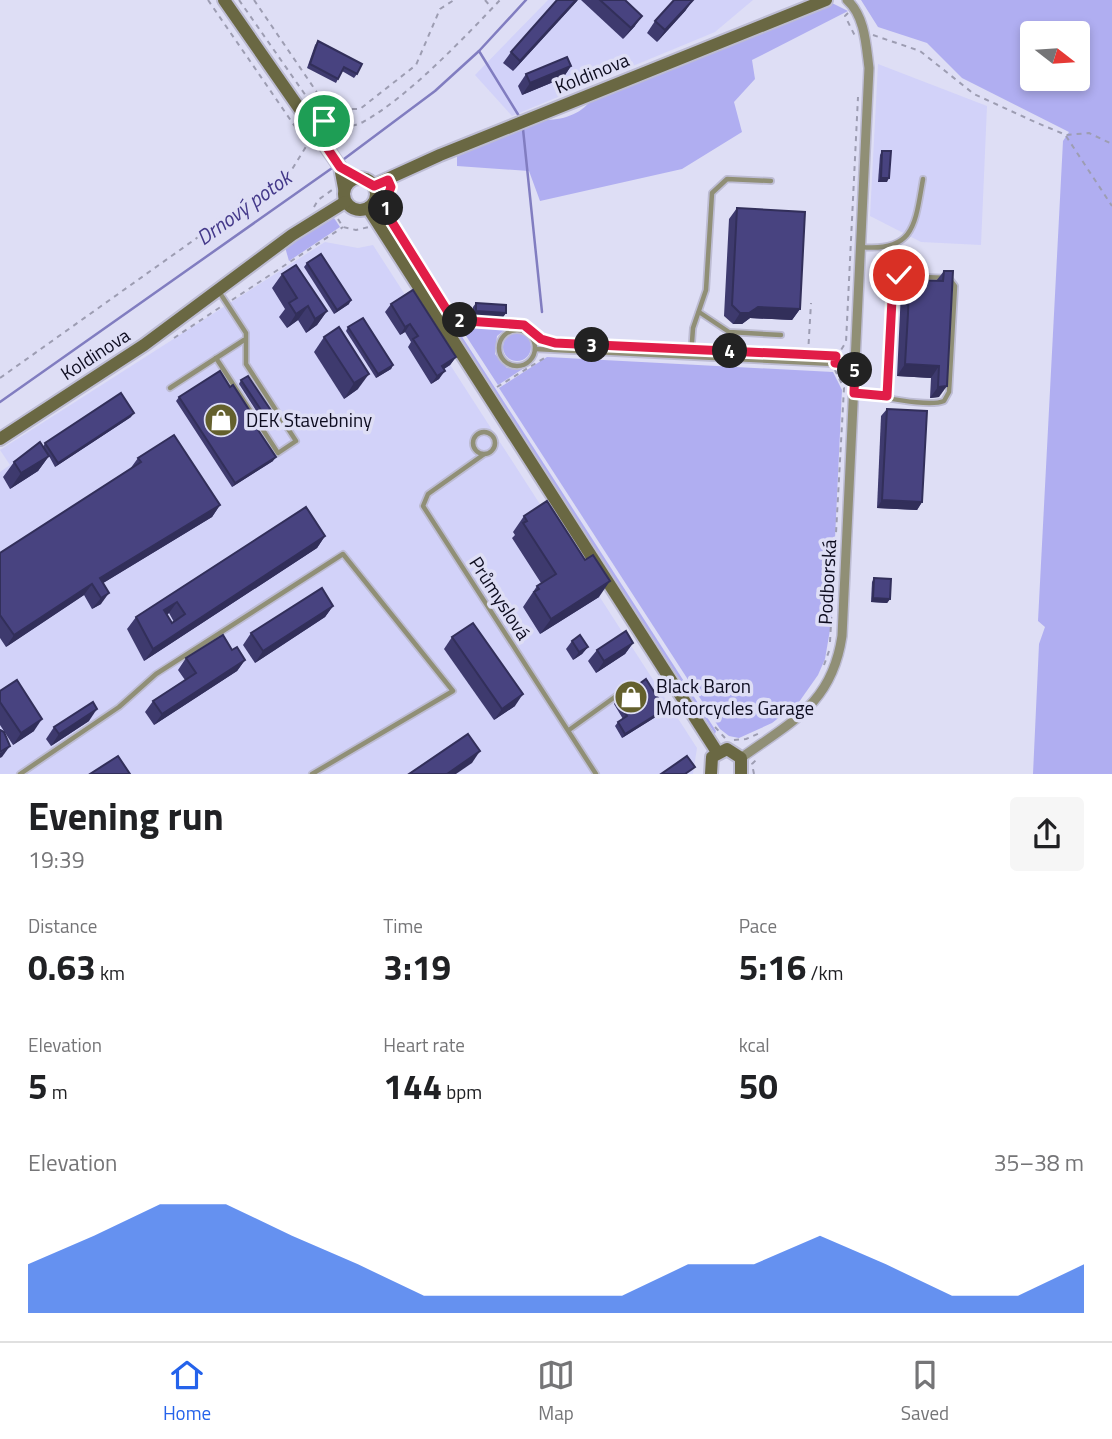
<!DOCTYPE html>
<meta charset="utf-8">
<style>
body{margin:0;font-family:"Titillium Web",sans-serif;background:#f6f6f6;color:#202124;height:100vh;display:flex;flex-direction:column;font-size:26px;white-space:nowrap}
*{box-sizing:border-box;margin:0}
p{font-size:23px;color:#757577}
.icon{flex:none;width:38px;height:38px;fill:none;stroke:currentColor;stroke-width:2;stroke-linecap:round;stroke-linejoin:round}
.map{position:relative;height:774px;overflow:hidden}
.panel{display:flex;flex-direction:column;background:#fff;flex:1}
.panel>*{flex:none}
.needle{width:46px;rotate:107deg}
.buttons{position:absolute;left:1020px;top:21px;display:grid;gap:14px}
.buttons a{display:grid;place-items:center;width:70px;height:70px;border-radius:7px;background:#fff;box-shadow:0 4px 10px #0003;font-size:35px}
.pin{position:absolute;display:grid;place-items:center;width:60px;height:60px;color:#fff;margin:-30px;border:4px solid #fff;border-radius:50%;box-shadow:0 2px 7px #0007}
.km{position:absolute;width:35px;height:35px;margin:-18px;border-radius:50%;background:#222;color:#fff;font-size:19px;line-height:35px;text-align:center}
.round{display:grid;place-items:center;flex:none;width:74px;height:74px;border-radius:7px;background:#f6f6f6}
.summary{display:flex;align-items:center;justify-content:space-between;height:119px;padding:0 28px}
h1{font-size:38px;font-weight:700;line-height:52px}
.stats{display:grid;grid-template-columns:repeat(3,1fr);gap:10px;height:119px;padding:7px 28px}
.stats div{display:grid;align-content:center}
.stats b{font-size:35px;font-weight:700}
.stats small{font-size:19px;font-weight:400}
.stats p{font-size:19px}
.chart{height:196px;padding:14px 28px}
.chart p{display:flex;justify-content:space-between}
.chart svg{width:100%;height:126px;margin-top:7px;fill:#2563eb;opacity:.7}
.menu{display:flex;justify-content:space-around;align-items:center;height:98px;border-top:2px solid #e0e0e0;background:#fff;font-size:19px;color:#757577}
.menu a{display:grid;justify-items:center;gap:4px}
.menu .on{color:#2563eb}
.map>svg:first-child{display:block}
.built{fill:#d2d2f9}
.green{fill:#b0aef1;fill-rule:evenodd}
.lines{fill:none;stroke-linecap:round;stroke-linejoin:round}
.stream{stroke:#817dc0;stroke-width:2.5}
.lane-casing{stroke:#bdbcd3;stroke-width:8}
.street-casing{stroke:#bdbcd3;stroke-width:12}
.secondary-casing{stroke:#bdbcd3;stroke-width:16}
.path{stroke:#9d9db2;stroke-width:2;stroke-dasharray:5 5;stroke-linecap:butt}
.lane{stroke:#908f76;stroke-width:4.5}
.street{stroke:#908f76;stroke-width:9}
.secondary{stroke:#6a6843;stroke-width:12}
.wall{fill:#3e3a6e;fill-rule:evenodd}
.shaded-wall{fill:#322f5a}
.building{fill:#484380;stroke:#322f5a;stroke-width:2;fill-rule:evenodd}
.route-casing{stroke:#fff;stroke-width:14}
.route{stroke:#e11d48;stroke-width:9}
.labels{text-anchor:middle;stroke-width:7;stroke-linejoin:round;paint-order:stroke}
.street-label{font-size:19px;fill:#0d0c1f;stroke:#dedef5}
.poi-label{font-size:19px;fill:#0d0c1f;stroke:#dedef5;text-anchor:start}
.water-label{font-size:21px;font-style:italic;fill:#44398a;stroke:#dedef5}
</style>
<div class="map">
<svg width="1112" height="774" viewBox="0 0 1112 774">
<rect width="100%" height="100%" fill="#dedef5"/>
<g class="built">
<polygon points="548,0 753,0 715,32 512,116 475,75"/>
<polygon points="878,64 987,106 981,245 921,242 870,216"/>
<polygon points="325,242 358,248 373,245 697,748 693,774 0,774 0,472 10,465 0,450"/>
</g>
<g class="green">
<path d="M861 0H1112V774H1033L1039 644 1045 627 1038 621 1063 141 1069 132 962 78 927 43 878 27ZM1032 33H1078V79H1032Z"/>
<path d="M832 3 848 11 752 60 755 79 734 102 742 132 682 169 540 201 529 171 457 166V153L539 120C558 121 580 116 591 100Z"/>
<polygon points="334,218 340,227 289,261 285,247"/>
<polygon points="450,318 716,731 715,734 447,320"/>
<polygon points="457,322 511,325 497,336 495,354 507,368 524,368 498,385"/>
<circle cx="517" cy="347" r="14"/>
<polygon points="547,357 833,372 842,390 831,624 825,659 818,675 799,702 772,723 739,738 729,736 720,729 499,388"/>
</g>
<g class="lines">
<g class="stream">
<polyline points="479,51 519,116"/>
<polyline points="523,129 542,312"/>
<polyline points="340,162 435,91 479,51 526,0"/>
<polyline points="0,402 335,166"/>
</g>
<defs>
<g id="lane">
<polyline points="319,135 325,125 317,112 331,103 346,109"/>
<path d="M861 247C915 252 915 224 923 179"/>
<polyline points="699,312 729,332 781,335"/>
<circle cx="517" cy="348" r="18"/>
<polyline points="535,349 854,365"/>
<polyline points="691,356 693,328 706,290 712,193 727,179 771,181"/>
<polyline points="216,358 278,453 296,441 246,364 246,333 218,290"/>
<polyline points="170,388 244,340"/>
<path d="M854 393C876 395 927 408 944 401L949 392 955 286 949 278 895 276 887 396"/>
<circle cx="484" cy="443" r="11"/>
<polyline points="483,455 428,494 423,506 596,774"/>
<polyline points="569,730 626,689"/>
<polyline points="20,774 119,707 156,674 343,554 453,691 312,774"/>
</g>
<path id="street" d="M741 758C791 722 832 704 842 636L869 68C866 45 865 16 847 0"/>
<g id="secondary">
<polyline points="224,0 340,167 344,188"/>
<circle cx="360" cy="194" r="16"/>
<polyline points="374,185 440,155 826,0"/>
<polyline points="368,208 717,752"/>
<polyline points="0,439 144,345 292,235 345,202"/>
<polyline points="711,774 712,757 727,749 741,758 741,774"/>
</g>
</defs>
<use href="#lane" class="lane-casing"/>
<use href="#street" class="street-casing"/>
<use href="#secondary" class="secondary-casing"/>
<g class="path">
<polyline points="208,0 307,144 309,143"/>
<polyline points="239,0 313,106"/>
<polyline points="254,0 318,94 325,97"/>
<polyline points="485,0 491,7"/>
<polyline points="848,13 845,16 855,36"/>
<polyline points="873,35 920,51 974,94 1035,122 1066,135 1089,133 1112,144"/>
<polyline points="352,109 360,109 416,65 440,9 454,0"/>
<path d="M332 127C342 127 353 127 363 122 407 98 465 37 500 0"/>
<polyline points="1066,136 1112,206"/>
<polyline points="391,191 385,203 387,214 430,283"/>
<polyline points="314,207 318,200 332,190"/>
<polyline points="338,219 343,227 356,230 369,227"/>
<polyline points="232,300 343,227"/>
<polyline points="454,320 524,325 547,342"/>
<polyline points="174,338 222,306"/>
<polyline points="759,353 834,356"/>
<polyline points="808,354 811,303"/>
<polyline points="836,358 846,342 858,97"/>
<polyline points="0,378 291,171 307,145"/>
<polyline points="497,387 546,357"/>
<polyline points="830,642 844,388 835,370"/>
<polyline points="824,665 829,651"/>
<polyline points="715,727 725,738"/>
<polyline points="734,740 746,739 762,732"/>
<polyline points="754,774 752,764 758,758"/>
</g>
<use href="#lane" class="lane"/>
<use href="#street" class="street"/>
<use href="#secondary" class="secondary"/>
</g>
<g class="wall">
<polygon points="578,0 513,71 503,63 511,52"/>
<polygon points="581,0 625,0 635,26 623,39"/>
<polygon points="686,10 657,42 647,33 655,21"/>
<polygon points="318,41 357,74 354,78 342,71 336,83 307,68 315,45"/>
<polygon points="571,66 563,78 522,95 518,86 526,74"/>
<polygon points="882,151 887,182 878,182 880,155"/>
<polygon points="737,208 800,309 792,320 750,318 742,324 733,324 724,316 729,219"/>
<polygon points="307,263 349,304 334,314 304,267"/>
<polygon points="944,271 939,397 930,398 931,378 897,376 901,291 909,280 936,281"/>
<polygon points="282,274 327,311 317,325 306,333 298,320 287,328 279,317 285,309 272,288"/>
<polygon points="476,303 506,313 503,317 473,315 473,307"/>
<polygon points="391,304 456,357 450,365 444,369 439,379 431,384 408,347 411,342 405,332 400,335 385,312"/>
<polygon points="348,327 393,365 391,369 376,378 346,331"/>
<polygon points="324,337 358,389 344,399 314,352"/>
<polygon points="241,380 269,416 262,420 239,384"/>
<polygon points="230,387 257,422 255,425 273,461 232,487 176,401 179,397"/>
<polygon points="887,409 922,502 917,510 877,508 881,416"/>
<polygon points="131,417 55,467 49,456 38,471 10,489 3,477 14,462 43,447 45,443"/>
<polygon points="138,458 220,505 212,517 103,583 101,604 92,609 84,595 6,647 0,638 0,553 130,469"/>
<polygon points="524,516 599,597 540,634 523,607 537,586 541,583 512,538 515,535 513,532"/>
<path d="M325 536 317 548 144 661 127 629 136 617ZM169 613 174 622 172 623 167 615Z"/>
<polygon points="874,578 890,599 887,603 871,602 872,582"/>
<polygon points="333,606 325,617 255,663 243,645 251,633"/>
<polygon points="452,637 515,706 494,720 444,649"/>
<polygon points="572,641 588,647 582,654 573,660 566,649"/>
<polygon points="633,643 625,654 596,673 588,661 597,650"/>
<polygon points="232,650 245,660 237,671 154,725 145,712 153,701 185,680 178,670 186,658"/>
<polygon points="0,691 34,731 13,745 0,725"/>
<polygon points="617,700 665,709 662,713 622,738 615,726 618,722 623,719 614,704"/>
<polygon points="89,721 51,746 46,739 54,727"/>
</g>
<g class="shaded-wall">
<polygon points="576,0 578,0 513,71 520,61"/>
<polygon points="693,0 686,10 657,42 665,30"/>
<polygon points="642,16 635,26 623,39 631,28"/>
<polygon points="571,66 563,78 522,95 530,83"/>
<polygon points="881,178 889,178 887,182 878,182"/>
<polygon points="351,300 349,304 334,314 337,310"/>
<polygon points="308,306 298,320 287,328 296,314"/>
<polygon points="758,307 800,309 792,320 750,318 742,324 733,324 740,313"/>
<polygon points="327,311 317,325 306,333 315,319"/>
<polygon points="476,311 506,313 503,317 473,315"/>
<polygon points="410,324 405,332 400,335 405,327"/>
<polygon points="456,357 450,365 436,374 442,366"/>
<polygon points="905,364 939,366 931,378 897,376"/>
<polygon points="393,365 391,369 376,378 378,374"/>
<polygon points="445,371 439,379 431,384 437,376"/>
<polygon points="369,374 358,389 344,399 354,383"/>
<polygon points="947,386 939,397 930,398 938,387"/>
<polygon points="134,413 131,417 55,467 58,463"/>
<polygon points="49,456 38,471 10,489 21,473"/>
<polygon points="276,457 273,461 232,487 235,483"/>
<polygon points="882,500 922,502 917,510 877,508"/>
<polygon points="220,505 212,517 95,588 100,578"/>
<polygon points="325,536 317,548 144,661 153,649"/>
<polygon points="610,581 599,597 540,634 551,619"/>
<polygon points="92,584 84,595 6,647 14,635"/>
<polygon points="109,593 101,604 92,609 101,598"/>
<polygon points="873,598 890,599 887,603 871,602"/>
<polygon points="177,602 169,613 156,622 164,610"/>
<polygon points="333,606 325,617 255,663 263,651"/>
<polygon points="633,643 625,654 596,673 604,661"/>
<polygon points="588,647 582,654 573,660 579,652"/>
<polygon points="245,660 237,671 154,725 162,714"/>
<polygon points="523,694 515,706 494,720 502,709"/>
<polygon points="97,709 89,721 51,746 59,734"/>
<polygon points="665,709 662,713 622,738 625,734"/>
<polygon points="42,719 34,731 13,745 21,733"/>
<polygon points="10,746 2,757 0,758 0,753"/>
<polygon points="480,751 472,763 456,774 447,774"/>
</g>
<g class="building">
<polygon points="557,0 576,0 520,61 511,52"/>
<polygon points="600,0 625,0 642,16 631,28"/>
<polygon points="674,0 693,0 665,30 655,21"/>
<polygon points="318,41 362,64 357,74 344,67 338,79 310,64"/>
<polygon points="567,57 571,66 530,83 526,74"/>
<polygon points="882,151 891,151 889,178 881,178"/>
<polygon points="737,208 805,212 800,309 758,307 749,313 740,313 732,305"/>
<polygon points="321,254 351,300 337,310 307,263"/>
<polygon points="296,265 327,311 315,319 308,306 296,314 289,303 297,298 282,274"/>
<polygon points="944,271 953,271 947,386 938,387 939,366 905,364 908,314 909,280 943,281"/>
<polygon points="413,290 456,357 442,366 445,371 437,376 413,339 418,336 410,324 405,327 391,304"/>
<polygon points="476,303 506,305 506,313 476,311"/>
<polygon points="363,318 393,365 378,374 348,327"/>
<polygon points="339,327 369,374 354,383 324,337"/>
<polygon points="220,371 230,387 233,385 257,422 254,424 276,457 235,483 179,397"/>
<polygon points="248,376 272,412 265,416 241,380"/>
<polygon points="121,393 134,413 58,463 45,443"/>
<polygon points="887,409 927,411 922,502 882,500"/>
<polygon points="174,435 220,505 100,578 109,593 101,598 92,584 14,635 0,615 0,553 141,462 138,458"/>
<polygon points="40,442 49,456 21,473 14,462"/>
<polygon points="547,501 585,560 593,555 610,581 551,619 534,592 539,589 537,586 556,574 523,523 527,521 524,516"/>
<path d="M306 507 325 536 153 649 136 617ZM177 602 185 614 172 623 164 610Z"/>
<polygon points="874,578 891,579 890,599 873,598"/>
<polygon points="322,588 333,606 263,651 251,633"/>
<polygon points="473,623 523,694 502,709 452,637"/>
<polygon points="626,631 633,643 604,661 597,650"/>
<polygon points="223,635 232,650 237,647 245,660 162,714 153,701 196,673 186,658"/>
<polygon points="580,635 588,647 579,652 572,641"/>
<polygon points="646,679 665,709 625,734 618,722 627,716 617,700"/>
<polygon points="17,680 42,719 21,733 0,702 0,691"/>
<polygon points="93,702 97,709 59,734 54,727"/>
<polygon points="0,730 4,732 10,746 0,752"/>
<polygon points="468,734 480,751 447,774 409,774"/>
<polygon points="118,756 130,774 90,774"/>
<polygon points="687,756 695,767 685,774 661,774"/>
</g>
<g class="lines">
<defs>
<polyline id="route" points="324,121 325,125 319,136 340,167 374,186 388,180 391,187 385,203 387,214 453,320 524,325 541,339 555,343 836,356 835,363 855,365 854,393 887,396 893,280 899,275"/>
</defs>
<use href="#route" class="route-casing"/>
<use href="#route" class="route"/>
</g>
<defs>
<symbol id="shop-disc" viewBox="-11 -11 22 22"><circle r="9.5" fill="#64602d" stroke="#dedef5"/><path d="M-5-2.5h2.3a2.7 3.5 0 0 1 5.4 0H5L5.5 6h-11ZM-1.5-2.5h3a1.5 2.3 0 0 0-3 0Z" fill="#fff"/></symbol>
</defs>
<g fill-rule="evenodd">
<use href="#shop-disc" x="202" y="401" width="38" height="38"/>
<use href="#shop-disc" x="612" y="678" width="38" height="38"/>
</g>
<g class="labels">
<g class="street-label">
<text transform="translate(592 73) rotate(-22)" y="7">Koldinova</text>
<text transform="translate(95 354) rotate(-33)" y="7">Koldinova</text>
<text transform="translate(827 582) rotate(-87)" y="7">Podborská</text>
<text transform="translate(500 598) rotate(57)" y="7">Průmyslová</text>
</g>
<g class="poi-label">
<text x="246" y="427">DEK Stavebniny</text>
<text x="656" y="693">Black Baron<tspan x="656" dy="22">Motorcycles Garage</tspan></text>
</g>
<g class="water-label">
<text transform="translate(244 208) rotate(-36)" y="7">Drnový potok</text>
</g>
</g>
</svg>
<div class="buttons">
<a><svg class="needle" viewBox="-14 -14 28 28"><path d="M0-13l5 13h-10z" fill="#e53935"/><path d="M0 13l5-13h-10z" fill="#757577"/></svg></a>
</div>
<div class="pin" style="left:324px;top:121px;background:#1e9e55"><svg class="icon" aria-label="arrive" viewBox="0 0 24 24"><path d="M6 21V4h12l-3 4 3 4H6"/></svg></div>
<div class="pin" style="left:899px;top:275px;background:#d93025"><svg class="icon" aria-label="check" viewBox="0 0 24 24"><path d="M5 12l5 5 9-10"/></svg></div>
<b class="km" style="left:386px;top:208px">1</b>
<b class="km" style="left:460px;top:320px">2</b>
<b class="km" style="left:592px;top:345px">3</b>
<b class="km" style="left:730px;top:351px">4</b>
<b class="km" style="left:855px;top:370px">5</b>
</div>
<section class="panel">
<div class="summary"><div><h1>Evening run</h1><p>19:39</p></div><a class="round"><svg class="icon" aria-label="share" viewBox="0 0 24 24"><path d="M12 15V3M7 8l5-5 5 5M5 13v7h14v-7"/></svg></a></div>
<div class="stats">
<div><p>Distance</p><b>0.63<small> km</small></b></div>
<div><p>Time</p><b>3:19</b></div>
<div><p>Pace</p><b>5:16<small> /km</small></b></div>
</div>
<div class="stats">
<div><p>Elevation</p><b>5<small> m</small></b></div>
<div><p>Heart rate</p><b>144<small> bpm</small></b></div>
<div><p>kcal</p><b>50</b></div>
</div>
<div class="chart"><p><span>Elevation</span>35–38 m</p>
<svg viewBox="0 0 160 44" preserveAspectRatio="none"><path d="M0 44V27L10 17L20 6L30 6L40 17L50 27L60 38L70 38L80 38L90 38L100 27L110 27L120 17L130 27L140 38L150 38L160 27V44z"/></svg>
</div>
</section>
<nav class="menu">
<a class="on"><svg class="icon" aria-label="home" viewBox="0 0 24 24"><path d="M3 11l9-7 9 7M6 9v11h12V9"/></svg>Home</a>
<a><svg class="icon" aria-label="map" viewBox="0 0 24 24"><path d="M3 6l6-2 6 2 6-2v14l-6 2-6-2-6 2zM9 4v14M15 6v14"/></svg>Map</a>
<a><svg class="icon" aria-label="saved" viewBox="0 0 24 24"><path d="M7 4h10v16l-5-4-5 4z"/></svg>Saved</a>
</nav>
